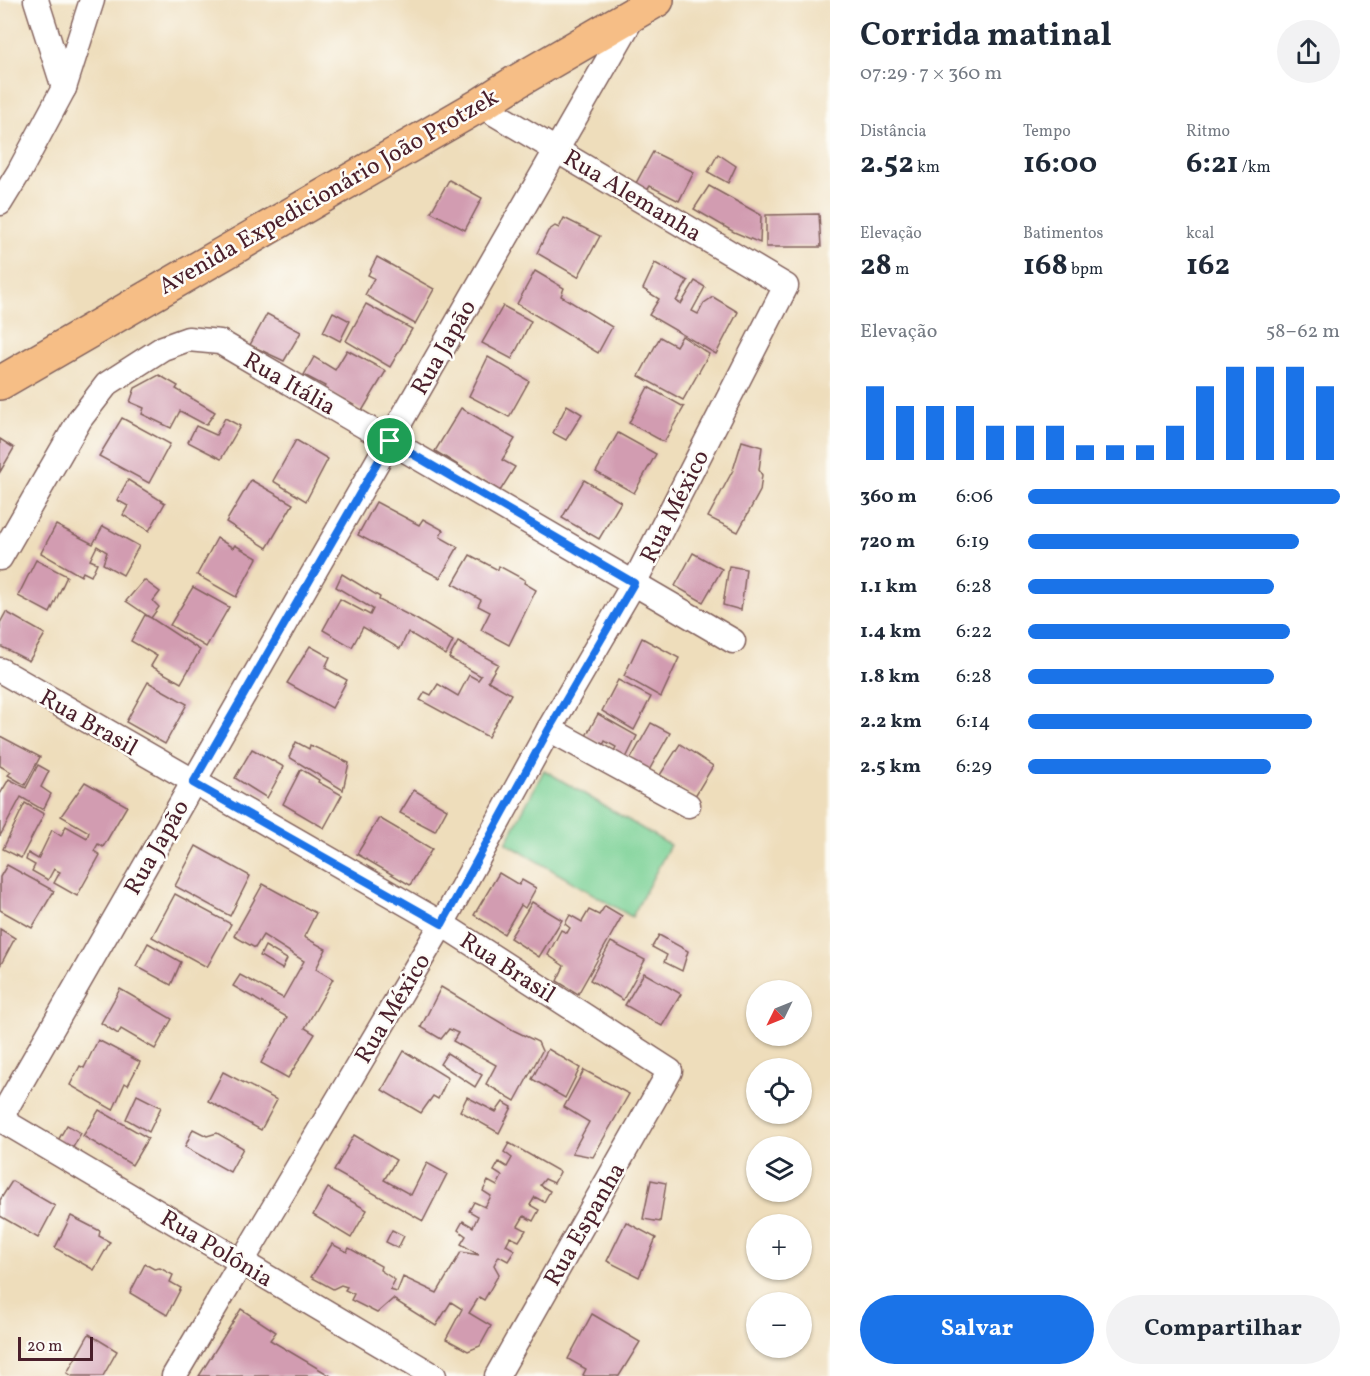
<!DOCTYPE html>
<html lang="pt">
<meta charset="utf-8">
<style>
body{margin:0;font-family:Vollkorn,serif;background:#f2f2f3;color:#1f2937;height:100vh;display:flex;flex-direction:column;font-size:22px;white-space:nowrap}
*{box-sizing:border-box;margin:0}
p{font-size:20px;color:#747a83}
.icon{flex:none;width:33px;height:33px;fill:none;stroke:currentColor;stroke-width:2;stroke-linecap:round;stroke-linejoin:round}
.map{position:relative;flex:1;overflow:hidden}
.details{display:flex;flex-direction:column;background:#fff;width:540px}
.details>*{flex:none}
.needle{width:39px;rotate:227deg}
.tools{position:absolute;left:746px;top:980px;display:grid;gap:12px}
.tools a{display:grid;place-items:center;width:66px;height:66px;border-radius:50%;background:#fff;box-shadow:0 2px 4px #0004;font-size:30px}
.scale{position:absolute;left:18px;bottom:15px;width:75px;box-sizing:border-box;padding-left:6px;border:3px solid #4a1f2b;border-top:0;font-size:16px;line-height:21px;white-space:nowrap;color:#4a1f2b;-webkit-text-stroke:4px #fdfcf7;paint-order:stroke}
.pin{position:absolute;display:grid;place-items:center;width:51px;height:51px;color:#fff;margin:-26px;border:3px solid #fff;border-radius:50%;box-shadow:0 2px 6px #0007}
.round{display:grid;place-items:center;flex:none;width:63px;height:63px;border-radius:32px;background:#f2f2f3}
.overview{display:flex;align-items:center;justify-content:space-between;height:102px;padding:0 30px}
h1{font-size:33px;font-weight:700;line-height:45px}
.metrics{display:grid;grid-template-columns:repeat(3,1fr);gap:9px;height:102px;padding:6px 30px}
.metrics div{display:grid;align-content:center}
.metrics b{font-size:30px;font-weight:700}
.metrics small{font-size:16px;font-weight:400}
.metrics p{font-size:16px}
.chart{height:168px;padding:12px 30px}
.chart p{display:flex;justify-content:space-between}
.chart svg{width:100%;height:108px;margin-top:6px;stroke:#1a73e8;stroke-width:6}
.action{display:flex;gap:12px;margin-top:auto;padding:12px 30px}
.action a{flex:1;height:69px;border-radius:36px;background:#1a73e8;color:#fff;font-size:24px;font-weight:700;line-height:69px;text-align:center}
.action a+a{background:#f2f2f3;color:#1f2937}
ul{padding:0 30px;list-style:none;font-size:20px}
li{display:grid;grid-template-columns:96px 72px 1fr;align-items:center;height:45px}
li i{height:15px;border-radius:8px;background:#1a73e8}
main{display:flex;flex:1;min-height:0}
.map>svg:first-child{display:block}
.green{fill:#7bd196;stroke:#627860;stroke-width:1.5}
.building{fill:#d29cb1}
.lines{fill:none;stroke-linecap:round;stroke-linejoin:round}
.minor-casing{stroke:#83625d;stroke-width:27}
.highway-casing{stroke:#83625d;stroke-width:36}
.minor{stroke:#fff;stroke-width:24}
.highway{stroke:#f6be86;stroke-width:33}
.route-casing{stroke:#fff;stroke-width:12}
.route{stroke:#1a73e8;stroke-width:8}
.labels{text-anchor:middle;stroke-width:5;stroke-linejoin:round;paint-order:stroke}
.street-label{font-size:24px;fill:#4a1f2b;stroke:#fdfcf7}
</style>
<main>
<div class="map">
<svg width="830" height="1376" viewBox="0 0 830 1376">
<rect width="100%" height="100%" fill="#fdfcf7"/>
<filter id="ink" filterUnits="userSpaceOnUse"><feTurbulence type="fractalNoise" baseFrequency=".0167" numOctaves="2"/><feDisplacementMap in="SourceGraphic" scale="12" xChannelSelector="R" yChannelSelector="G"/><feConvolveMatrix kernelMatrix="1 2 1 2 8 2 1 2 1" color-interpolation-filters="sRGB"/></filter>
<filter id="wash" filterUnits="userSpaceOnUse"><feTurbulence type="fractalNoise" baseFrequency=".008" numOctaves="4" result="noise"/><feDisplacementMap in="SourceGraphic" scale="24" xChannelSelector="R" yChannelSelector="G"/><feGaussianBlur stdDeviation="1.35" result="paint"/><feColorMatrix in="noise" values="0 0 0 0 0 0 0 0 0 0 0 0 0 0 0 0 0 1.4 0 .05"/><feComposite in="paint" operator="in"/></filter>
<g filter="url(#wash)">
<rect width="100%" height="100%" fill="#edb"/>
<polygon class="green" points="544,770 670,845 632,917 506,843"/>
<g id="blocks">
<g class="building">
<polygon points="653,152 694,172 679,201 650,186 646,192 635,185"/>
<polygon points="718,154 736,166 728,183 708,172"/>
<polygon points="449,180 482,198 465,230 431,212"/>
<polygon points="709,186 761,215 760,243 734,232 694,209"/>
<polygon points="819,214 821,247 766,247 766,215"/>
<polygon points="564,218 600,236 578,277 537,253 548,231 555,226 559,228"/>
<polygon points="377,257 434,289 415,324 365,295 374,278 368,275"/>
<polygon points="655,263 688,281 676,301 681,304 695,281 705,287 692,311 698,314 704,303 713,297 738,312 716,354 649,315 659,299 643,289"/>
<polygon points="535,271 564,288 561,296 612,327 598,353 517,304"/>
<polygon points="366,304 412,329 390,367 346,341"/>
<polygon points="503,306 531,321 512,359 482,343"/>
<polygon points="333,312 350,321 340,341 323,332"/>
<polygon points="267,314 301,332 284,361 250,345"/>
<polygon points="682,336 709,354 683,400 639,376 660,337 676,346"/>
<polygon points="347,350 386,371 362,411 323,389 325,386 304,375 314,357 335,370"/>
<polygon points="488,357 529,381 509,417 469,396"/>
<polygon points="159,375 178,386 176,389 215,412 206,425 180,411 171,428 142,414 144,408 130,402 135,388"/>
<polygon points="648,387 684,407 664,442 629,423"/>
<polygon points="567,405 582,414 566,440 553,433"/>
<polygon points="461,408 515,439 502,460 515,467 500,491 435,451"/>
<polygon points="122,418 170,444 149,483 99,456"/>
<polygon points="225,418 240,426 221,459 188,442 196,426 216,435"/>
<polygon points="618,433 656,454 634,493 596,472"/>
<polygon points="0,439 14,448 0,472"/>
<polygon points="296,440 328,459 306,501 273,481"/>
<polygon points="742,441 762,447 759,470 762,475 760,491 738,532 708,517 733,470"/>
<polygon points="128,480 165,503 149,531 123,515 128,506 117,500"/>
<polygon points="251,480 293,504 267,548 226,522"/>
<polygon points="584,480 621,502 599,539 562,518"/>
<polygon points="376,502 419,525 423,519 443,530 440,537 458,547 440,578 358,535"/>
<polygon points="56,525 93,544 103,526 139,546 123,575 103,564 107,552 97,546 90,560 97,563 91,576 83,572 81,576 41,553"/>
<polygon points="217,538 233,548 235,545 257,558 236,597 197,575"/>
<polygon points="693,553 722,569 703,602 675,586"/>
<polygon points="470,555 498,570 499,566 525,580 524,583 536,590 509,645 481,630 490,612 478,606 481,600 453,584"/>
<polygon points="36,560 67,576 50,613 18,596"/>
<polygon points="729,566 746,569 741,610 723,605"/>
<polygon points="342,574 380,597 379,600 416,619 453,641 446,655 408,632 400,649 363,627 352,647 323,630 340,599 370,615 373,609 336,587"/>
<polygon points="144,580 160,592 153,601 159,607 151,618 200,650 181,683 151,666 157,656 131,641 145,615 151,618 126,601"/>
<polygon points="193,587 229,607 206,647 170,625"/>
<polygon points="6,612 45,634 29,661 0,646 0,623"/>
<polygon points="642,638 679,658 661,697 624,676"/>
<polygon points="458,642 498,664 488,681 511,694 488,737 420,700 425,692 431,695 438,684 458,696 469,675 478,680 481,676 449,658"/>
<polygon points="310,646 330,657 325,668 347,680 332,708 287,683"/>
<polygon points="618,680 651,697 634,730 602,711"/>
<polygon points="148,682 187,704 165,744 126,722"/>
<polygon points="598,714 637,736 625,760 613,753 616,747 605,741 603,745 586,736"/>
<polygon points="651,723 670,733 648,772 629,762"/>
<polygon points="0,736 40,757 25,785 8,775 11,772 0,766"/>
<polygon points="296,742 309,749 310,745 349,763 343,790 289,757"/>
<polygon points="680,744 713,766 695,796 660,775"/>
<polygon points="252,749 284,767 267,798 235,778"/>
<polygon points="38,765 49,771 41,787 51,794 43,810 21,797 0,836 0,794 9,779 26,788"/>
<polygon points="301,769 319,780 318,782 342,795 324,828 283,804"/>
<polygon points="85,782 127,806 103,847 98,844 94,851 100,855 77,896 54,883 60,872 54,869 48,880 32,871 35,865 26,860 28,853 38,859 52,830 61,836 66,826 87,838 89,832 61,816"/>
<polygon points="414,790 447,809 435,831 400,813"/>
<polygon points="25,803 44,814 21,858 3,849"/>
<polygon points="379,818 432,849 410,885 357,854"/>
<polygon points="196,846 250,876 230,916 175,886"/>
<polygon points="7,865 54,891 32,928 0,910 0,877"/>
<polygon points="499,873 519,885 522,880 536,888 525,908 521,905 504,934 474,915"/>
<polygon points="263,884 316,913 304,937 326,949 316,969 333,979 305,1028 315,1034 288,1078 261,1063 287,1017 233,986 240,975 283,998 304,961 263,935 255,948 234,936"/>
<polygon points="175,894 231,924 207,967 152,937"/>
<polygon points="532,902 562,920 539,957 510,938"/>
<polygon points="605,906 622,916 578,994 557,981 564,966 548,955 561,930 567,933 570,928 565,924 570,915 582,922 589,910 599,915"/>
<polygon points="0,929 15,938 0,966"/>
<polygon points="659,935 688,951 682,971 664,962 667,955 652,947"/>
<polygon points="611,942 645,960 623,1000 590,980"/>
<polygon points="148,943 181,962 171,985 136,966"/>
<polygon points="265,946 287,959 282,969 260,956"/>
<polygon points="644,973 681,994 662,1026 625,1005"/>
<polygon points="441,987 513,1030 538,1042 542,1051 515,1101 486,1084 496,1065 453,1041 458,1033 449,1029 441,1039 421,1027"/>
<polygon points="120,989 172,1019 155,1049 121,1029 118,1034 101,1023"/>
<polygon points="98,1040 140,1062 128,1085 125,1083 113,1110 70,1085 80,1066 84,1068"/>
<polygon points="548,1049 580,1068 565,1098 532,1079"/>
<polygon points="404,1051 448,1078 438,1099 433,1096 421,1113 382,1090"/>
<polygon points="447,1053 482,1075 475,1087 440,1064"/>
<polygon points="584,1070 629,1094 593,1157 572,1153 589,1122 564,1107"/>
<polygon points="223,1072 277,1100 261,1130 208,1101"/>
<polygon points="137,1095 161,1107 149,1132 126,1119"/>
<polygon points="467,1097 496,1112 503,1102 512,1107 499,1133 460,1111"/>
<polygon points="99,1110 148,1138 132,1165 83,1136"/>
<polygon points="67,1125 81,1133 71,1151 57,1142"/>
<polygon points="193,1129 207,1136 217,1133 243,1148 230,1172 185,1147"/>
<polygon points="354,1135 396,1160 384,1180 411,1195 427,1163 447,1174 423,1221 334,1171"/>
<polygon points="509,1143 560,1172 554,1183 545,1179 540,1185 550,1191 544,1202 535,1197 530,1205 539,1210 533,1221 524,1216 518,1226 526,1230 519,1241 510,1237 506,1245 515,1250 508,1261 499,1256 494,1265 499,1274 484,1300 479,1297 469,1313 491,1326 480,1346 468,1351 446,1339 462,1309 451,1302 436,1326 393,1299 377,1313 351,1300 354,1294 345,1290 347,1287 341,1285 333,1289 311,1277 332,1244 347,1252 349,1248 381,1266 380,1270 395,1280 390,1290 397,1292 403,1277 437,1293 461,1252 479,1255 461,1244 466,1236 458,1230 463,1221 473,1227 478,1216 469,1211 474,1202 485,1207 491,1196 483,1191 488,1181 497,1186 502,1176 494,1171 499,1162 507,1167 512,1158 504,1152"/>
<polygon points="651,1180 666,1183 660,1222 643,1219"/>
<polygon points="12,1181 55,1206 38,1238 0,1216 0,1200"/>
<polygon points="328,1188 367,1210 351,1238 313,1215"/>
<polygon points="71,1216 100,1231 99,1236 110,1242 94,1270 55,1248"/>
<polygon points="626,1222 656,1238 639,1277 607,1261"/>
<polygon points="392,1230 404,1236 398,1248 386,1242"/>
<polygon points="145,1264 154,1269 160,1268 173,1275 170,1282 181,1288 167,1315 130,1293"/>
<polygon points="241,1309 276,1332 270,1340 331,1376 199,1376"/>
<polygon points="592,1314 640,1342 619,1376 585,1376 583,1375 586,1369 568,1359"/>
<polygon points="89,1334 117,1351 103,1376 72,1376 67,1373"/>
</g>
</g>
</g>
<g filter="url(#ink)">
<use href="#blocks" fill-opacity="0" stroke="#83625d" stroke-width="1.5"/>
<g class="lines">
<defs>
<g id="minor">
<polyline points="36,0 64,88"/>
<polyline points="0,203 19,172 64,88 92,0"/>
<polyline points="0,558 80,419 107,384 163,348 188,339 220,342 733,641"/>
<polyline points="0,670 442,924 670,1071 497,1376"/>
<polyline points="549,729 688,805"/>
<polyline points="0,1119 635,13"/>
<polyline points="0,1119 434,1376"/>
<polyline points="174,1376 442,924 549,729 634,583 786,286 480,105"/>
</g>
<polyline id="highway" points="0,383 480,105 516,82 657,0"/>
</defs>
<use href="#minor" class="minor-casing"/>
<use href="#highway" class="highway-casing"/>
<use href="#minor" class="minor"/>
<use href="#highway" class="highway"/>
</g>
</g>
<g class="lines" filter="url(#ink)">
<defs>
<polygon id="route" points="390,441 634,583 549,729 442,924 193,783"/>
</defs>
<use href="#route" class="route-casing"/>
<use href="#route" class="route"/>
</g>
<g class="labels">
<g class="street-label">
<text transform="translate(328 191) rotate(-30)" y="8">Avenida Expedicionário João Protzek</text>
<text transform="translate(633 195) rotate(31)" y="8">Rua Alemanha</text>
<text transform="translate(443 347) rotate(-60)" y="8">Rua Japão</text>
<text transform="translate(290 383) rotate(30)" y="8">Rua Itália</text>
<text transform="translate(674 506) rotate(-63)" y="8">Rua México</text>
<text transform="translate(89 722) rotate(30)" y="8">Rua Brasil</text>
<text transform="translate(156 847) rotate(-60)" y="8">Rua Japão</text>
<text transform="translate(508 967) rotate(33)" y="8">Rua Brasil</text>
<text transform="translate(392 1008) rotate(-59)" y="8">Rua México</text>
<text transform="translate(584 1224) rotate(-60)" y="8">Rua Espanha</text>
<text transform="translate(217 1248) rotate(31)" y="8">Rua Polônia</text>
</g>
</g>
</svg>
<div class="tools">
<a><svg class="needle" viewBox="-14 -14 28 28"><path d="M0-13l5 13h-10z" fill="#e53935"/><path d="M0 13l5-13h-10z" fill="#747a83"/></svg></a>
<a><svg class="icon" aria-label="locate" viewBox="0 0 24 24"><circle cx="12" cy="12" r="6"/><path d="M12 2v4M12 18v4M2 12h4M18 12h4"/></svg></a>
<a><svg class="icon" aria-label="layers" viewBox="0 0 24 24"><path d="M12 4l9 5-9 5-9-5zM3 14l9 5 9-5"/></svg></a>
<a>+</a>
<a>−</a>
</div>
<div class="scale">20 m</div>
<div class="pin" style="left:390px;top:441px;background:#1e9e55"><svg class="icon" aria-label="arrive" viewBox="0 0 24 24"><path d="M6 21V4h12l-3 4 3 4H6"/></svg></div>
</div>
<section class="details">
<div class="overview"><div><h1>Corrida matinal</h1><p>07:29 · 7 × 360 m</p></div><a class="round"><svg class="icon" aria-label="share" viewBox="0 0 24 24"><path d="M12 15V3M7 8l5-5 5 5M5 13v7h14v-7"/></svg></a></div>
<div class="metrics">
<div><p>Distância</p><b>2.52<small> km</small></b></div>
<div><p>Tempo</p><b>16:00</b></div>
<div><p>Ritmo</p><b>6:21<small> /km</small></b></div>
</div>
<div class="metrics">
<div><p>Elevação</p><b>28<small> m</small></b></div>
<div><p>Batimentos</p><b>168<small> bpm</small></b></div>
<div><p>kcal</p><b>162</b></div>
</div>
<div class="chart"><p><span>Elevação</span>58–62 m</p>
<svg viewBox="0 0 160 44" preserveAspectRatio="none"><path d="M5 44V14M15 44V22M25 44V22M35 44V22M45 44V30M55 44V30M65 44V30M75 44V38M85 44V38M95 44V38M105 44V30M115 44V14M125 44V6M135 44V6M145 44V6M155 44V14"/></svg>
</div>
<ul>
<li><b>360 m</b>6:06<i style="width:100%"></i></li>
<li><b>720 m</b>6:19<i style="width:87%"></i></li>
<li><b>1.1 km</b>6:28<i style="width:79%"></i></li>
<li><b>1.4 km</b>6:22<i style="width:84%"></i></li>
<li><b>1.8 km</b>6:28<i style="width:79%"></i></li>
<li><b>2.2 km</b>6:14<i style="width:91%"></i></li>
<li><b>2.5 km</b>6:29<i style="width:78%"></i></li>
</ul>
<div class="action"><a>Salvar</a><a>Compartilhar</a></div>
</section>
</main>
